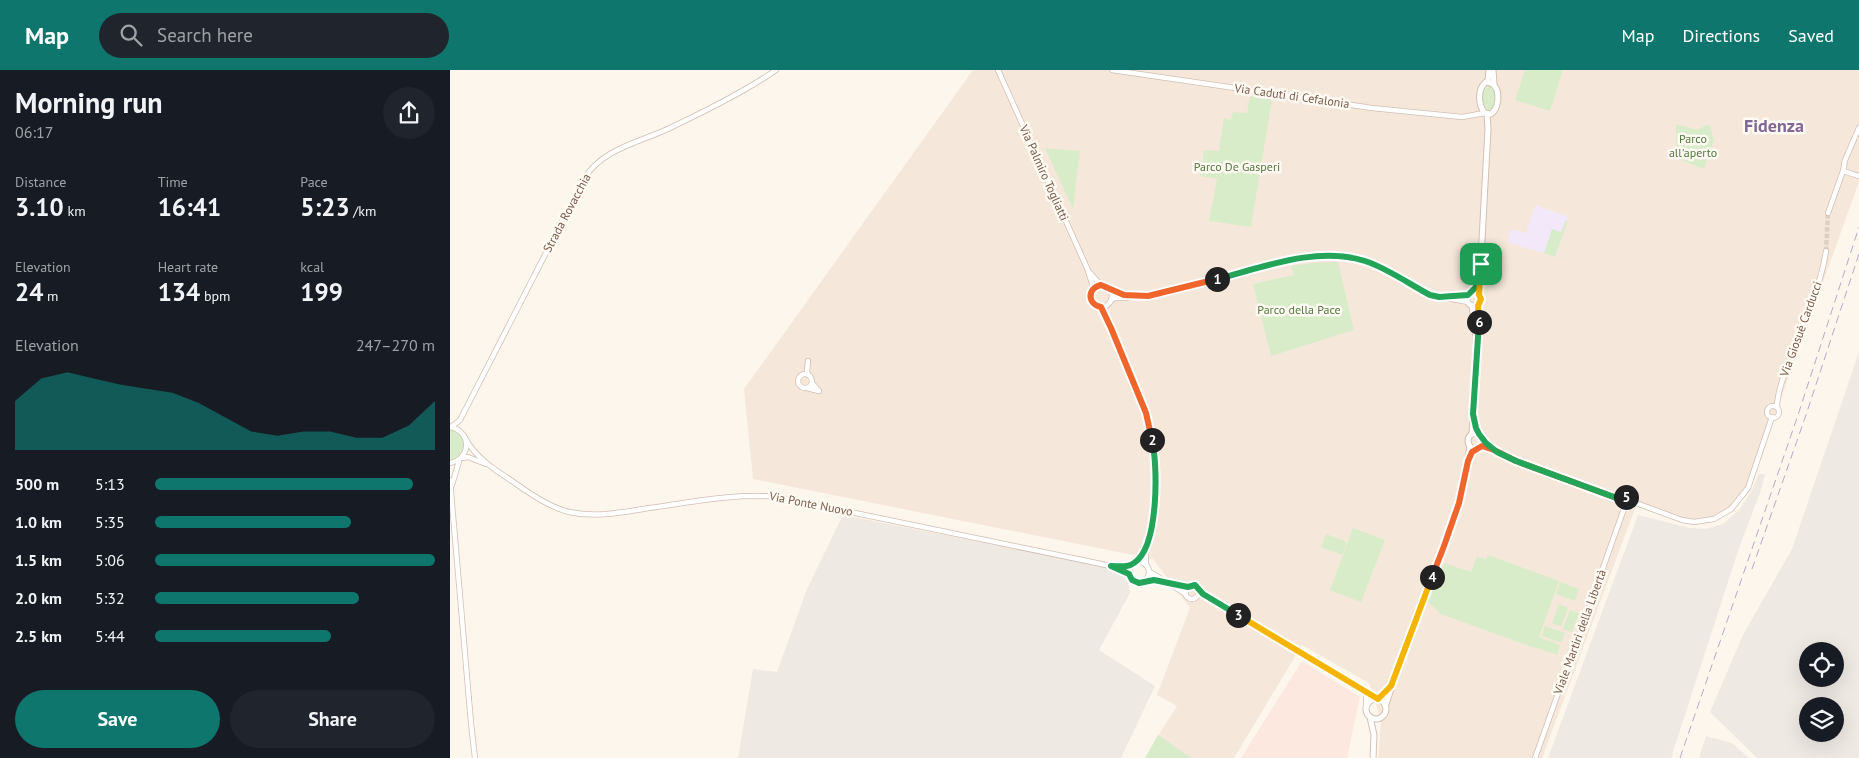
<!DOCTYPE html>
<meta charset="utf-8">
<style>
body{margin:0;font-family:"PT Sans",sans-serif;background:#20242c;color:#f1f3f6;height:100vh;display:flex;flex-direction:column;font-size:19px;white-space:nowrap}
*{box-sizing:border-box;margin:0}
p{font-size:16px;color:#9ea1a6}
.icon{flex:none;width:28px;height:28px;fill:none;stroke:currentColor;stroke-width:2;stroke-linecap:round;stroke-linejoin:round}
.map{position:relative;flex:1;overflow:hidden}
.panel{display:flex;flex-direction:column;background:#171b24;width:450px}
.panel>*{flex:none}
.tools{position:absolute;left:1349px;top:572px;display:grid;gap:10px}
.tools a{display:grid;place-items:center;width:45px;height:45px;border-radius:50%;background:#171b24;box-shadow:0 5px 20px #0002;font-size:25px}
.pin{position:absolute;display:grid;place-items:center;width:42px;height:42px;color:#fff;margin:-21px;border-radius:10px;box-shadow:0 2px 8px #0006}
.km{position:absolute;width:25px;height:25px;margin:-12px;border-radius:50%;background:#222;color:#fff;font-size:14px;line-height:25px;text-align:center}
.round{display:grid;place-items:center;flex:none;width:52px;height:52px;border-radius:26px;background:#20242c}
.head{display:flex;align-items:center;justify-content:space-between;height:85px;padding:0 15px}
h1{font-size:28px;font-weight:800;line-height:38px}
.figures{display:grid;grid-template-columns:repeat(3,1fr);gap:8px;height:85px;padding:5px 15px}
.figures div{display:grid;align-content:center}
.figures b{font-size:25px;font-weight:800}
.figures small{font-size:14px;font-weight:400}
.figures p{font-size:14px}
.chart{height:140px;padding:10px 15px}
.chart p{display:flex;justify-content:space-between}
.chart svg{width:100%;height:90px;margin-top:5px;fill:#0f766e;opacity:.7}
.button{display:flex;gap:10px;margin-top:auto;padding:10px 15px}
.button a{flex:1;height:58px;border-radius:30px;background:#0f766e;color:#fff;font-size:20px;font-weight:800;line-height:58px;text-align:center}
.button a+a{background:#20242c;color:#f1f3f6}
ul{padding:0 15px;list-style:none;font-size:16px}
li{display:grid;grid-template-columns:80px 60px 1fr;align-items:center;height:38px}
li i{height:12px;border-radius:6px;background:#0f766e}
header{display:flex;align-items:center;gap:30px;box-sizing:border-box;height:70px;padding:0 25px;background:#0f766e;color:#fff}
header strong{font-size:24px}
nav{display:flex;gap:28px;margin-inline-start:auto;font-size:18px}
.search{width:350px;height:45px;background:#20242c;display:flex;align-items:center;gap:12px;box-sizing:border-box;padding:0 18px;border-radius:28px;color:#9ea1a6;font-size:19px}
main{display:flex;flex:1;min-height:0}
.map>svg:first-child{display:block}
.residential{fill:#f5e8da}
.commercial{fill:#fde8e0}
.industrial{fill:#efe9e4;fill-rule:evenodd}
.education{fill:#f3e8fa}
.green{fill:#d8ecc9}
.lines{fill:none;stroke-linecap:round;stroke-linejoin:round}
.tertiary-tunnel{stroke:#dcd0c4;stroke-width:4.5;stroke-dasharray:4.5 2;stroke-linecap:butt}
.tertiary-casing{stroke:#d1beb0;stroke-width:6}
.secondary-casing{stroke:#d6c0b0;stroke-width:7}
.tertiary{stroke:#fff;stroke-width:4.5}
.secondary{stroke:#fff;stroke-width:5}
.rail{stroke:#b9a8c9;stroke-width:1;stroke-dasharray:8 5;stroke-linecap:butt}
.split-1-casing{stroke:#fff;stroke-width:10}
.split-2-casing{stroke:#fff;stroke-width:10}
.split-3-casing{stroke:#fff;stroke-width:10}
.split-4-casing{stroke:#fff;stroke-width:10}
.split-5-casing{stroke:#fff;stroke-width:10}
.split-6-casing{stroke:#fff;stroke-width:10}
.split-7-casing{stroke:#fff;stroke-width:10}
.split-1{stroke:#22a559;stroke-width:6}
.split-2{stroke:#f0652b;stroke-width:6}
.split-3{stroke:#22a559;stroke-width:6}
.split-4{stroke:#f5b400;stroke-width:6}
.split-5{stroke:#f0652b;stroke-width:6}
.split-6{stroke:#22a559;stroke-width:6}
.split-7{stroke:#f5b400;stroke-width:6}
.labels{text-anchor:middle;stroke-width:5;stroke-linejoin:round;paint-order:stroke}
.street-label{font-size:12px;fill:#7a5c4d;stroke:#fffaf3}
.park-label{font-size:12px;fill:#537a41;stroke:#fffaf3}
.district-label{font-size:18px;font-weight:bold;fill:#846695;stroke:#fffaf3}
</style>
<header>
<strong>Map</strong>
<div class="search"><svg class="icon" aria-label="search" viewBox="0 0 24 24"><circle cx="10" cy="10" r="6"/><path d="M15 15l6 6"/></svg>Search here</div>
<nav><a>Map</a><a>Directions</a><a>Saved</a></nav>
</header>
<main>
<section class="panel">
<div class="head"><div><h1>Morning run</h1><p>06:17</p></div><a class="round"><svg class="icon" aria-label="share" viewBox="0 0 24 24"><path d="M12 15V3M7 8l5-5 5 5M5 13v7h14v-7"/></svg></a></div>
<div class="figures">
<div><p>Distance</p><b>3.10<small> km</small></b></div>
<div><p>Time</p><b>16:41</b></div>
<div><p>Pace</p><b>5:23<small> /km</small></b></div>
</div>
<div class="figures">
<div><p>Elevation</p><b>24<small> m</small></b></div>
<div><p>Heart rate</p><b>134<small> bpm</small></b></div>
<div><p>kcal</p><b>199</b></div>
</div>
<div class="chart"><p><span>Elevation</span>247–270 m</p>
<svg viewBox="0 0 160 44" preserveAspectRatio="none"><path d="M0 44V20L10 9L20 6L30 9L40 12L50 14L60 16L70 21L80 28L90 35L100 37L110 35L120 35L130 38L140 38L150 32L160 20V44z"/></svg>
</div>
<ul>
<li><b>500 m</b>5:13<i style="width:92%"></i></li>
<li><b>1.0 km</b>5:35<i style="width:70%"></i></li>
<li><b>1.5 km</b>5:06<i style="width:100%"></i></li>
<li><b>2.0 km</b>5:32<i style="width:73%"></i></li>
<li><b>2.5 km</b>5:44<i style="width:63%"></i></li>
</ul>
<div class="button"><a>Save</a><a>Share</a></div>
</section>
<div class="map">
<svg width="1409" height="688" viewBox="0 0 1409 688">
<rect width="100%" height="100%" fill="#fdf6ec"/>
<polygon class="residential" points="523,0 1409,0 1409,112 1296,426 1266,450 1246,455 1228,451 1186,436 1092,688 928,688 931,651 919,613 852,575 784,688 727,688 704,672 727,636 707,625 740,538 703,489 303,409 294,319"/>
<polygon class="commercial" points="852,591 910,627 897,688 791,688"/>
<g class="industrial">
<path d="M1409 282V688H1307L1260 642 1293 565 1342 479ZM1385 581V609H1358V581ZM1385 636V664H1358V636Z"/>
<polygon points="1309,404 1315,404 1311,420 1288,481 1221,688 1098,688 1188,445 1240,458 1255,459 1273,454 1290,439 1302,420"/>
<polygon points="393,445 661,498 677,509 680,523 649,580 705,616 671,688 288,688 303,599 327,602 357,519"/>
<polygon points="1256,666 1282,673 1299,688 1249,688"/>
</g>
<polygon class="education" points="1085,135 1119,147 1106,187 1057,172 1061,159 1076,163"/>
<g class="green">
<polygon points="1075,0 1113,0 1100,41 1065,30"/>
<path d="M1037 14 1043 17C1046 26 1048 34 1041 41H1036C1030 31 1030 22 1037 14Z"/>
<polygon points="800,26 822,29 801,157 759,151 767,109 750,106 754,80 769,81 774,48 781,50 783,42 797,43"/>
<polygon points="1226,54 1247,60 1257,55 1260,56 1264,70 1254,99 1229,89 1226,80"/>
<polygon points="595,78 630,81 623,139"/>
<polygon points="1116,150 1118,151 1105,187 1094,183 1102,159 1111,162"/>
<polygon points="888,192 904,260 821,286 803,214 844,205 841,196 863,193"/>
<path d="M0 359 9 363C20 374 13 387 0 391Z"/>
<polygon points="903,458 935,470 911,532 880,520"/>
<polygon points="876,464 897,472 892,485 871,477"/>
<polygon points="1038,485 1109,511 1089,567 1110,575 1107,585 1085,577 1084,578 991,544 978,532 978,527 994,493 1021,502 1027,486 1036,490"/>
<polygon points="1110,512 1129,519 1125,531 1106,524"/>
<polygon points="1109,534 1118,538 1111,556 1102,553"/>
<polygon points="1120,540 1129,543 1122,562 1113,559"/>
<polygon points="1095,556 1115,563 1111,573 1092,566"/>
<polygon points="708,665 741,688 695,688"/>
</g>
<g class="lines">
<polyline class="tertiary-tunnel" points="1376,181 1378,143"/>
<defs>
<g id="tertiary">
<polyline points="548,0 637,198 642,213 642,220"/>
<polyline points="662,0 922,38 1012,47 1035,43"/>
<polyline points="1393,101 1409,106"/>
<polyline points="1378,143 1393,101 1395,90 1409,58"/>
<polyline points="640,203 651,215"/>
<circle cx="651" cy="226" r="11"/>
<polyline points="659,219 673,225 699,226 844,189 876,186 917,191 980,225 1018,232"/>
<polyline points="993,227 1018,225"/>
<polyline points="661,230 665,228 677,228"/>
<path d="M651 237C662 256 668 277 677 297 700 356 714 390 701 456 698 469 696 484 685 493"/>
<circle cx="355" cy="311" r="7"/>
<polyline points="358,305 357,301 358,291"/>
<polyline points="357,318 369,321 362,313"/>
<circle cx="1323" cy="342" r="6"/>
<path d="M1327 337C1327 324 1332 311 1336 299 1349 260 1370 222 1376 181"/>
<path d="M1 357 10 350 134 109C152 78 192 72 222 57 257 40 294 22 326 0"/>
<path d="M15 368C25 387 45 400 62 411 79 423 99 437 119 442 146 448 173 442 199 438 242 432 285 423 328 427L661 496 679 504"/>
<polyline points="1034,370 1047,382 1066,391 1172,430"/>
<polyline points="12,388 18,387 36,394"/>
<path d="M0 393C21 389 22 362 1 357"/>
<polyline points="0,410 21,653 25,688"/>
<polyline points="2,415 9,391"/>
<circle cx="1176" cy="431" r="5"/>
<polyline points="1181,433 1186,433 1232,450 1244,452 1264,449 1281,439 1298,418 1322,347"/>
<circle cx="689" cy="502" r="10"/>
<polyline points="696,494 696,480"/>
<polyline points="666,496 682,495"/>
<polyline points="700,502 736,524"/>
<polyline points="696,510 713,512"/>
<polyline points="723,514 738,517"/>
<circle cx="742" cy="522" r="7"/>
<polyline points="750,522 848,579 927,629"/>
<polyline points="912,620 916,625 916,638"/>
<polyline points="1085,688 1175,436"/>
</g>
<g id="secondary">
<polyline points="1043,0 1044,14"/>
<polyline points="1038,11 1039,0"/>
<path d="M1036 12C1051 12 1051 37 1041 44L1035 43C1028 35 1027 19 1036 12Z"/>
<circle cx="1024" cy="229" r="7"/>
<polyline points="1021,223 1027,217 1028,206"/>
<polyline points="1029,225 1038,59 1037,44"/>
<polyline points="1022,236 1026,265"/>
<circle cx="1026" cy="371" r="8"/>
<polyline points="1022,364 1029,265 1028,235"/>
<circle cx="926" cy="639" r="10"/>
<polyline points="936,634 964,550 995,476 1009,433 1020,377"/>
<polyline points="920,647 924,665 923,688"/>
</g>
</defs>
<use href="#tertiary" class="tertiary-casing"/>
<use href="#secondary" class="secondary-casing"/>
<use href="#tertiary" class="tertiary"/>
<use href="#secondary" class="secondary"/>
<g class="rail">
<polyline points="1302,499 1355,348 1409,184"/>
<polyline points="1230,688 1348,345 1409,157"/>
</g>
</g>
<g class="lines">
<defs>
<path id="split-1" d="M767 209C814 197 866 176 915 191 935 197 961 215 980 225L989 227 1018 225 1026 217 1031 194"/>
<path id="split-2" d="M702 370 696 343 661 258 651 237C637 234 637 218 651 215L674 225 698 226 767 209"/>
<path id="split-3" d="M702 370C708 396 709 477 684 493 678 498 668 496 661 496L679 504 682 510 689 513 704 510 738 517 745 515 753 524 788 545"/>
<polyline id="split-4" points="788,545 928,629 941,616 982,507"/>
<polyline id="split-5" points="982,507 994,476 1009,433 1018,391 1022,382 1032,376 1044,380 1066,391 1172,430 1176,427"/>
<polyline id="split-6" points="1029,252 1023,344 1026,358 1029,364 1036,373 1047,382 1066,391 1172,430 1172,434 1177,436 1181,434 1181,431 1179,427 1176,427"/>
<polyline id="split-7" points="1029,252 1028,236 1031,229 1029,225 1031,194"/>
</defs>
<use href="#split-1" class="split-1-casing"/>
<use href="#split-2" class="split-2-casing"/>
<use href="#split-3" class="split-3-casing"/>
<use href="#split-4" class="split-4-casing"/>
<use href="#split-5" class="split-5-casing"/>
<use href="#split-6" class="split-6-casing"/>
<use href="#split-7" class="split-7-casing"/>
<use href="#split-1" class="split-1"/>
<use href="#split-2" class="split-2"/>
<use href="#split-3" class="split-3"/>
<use href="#split-4" class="split-4"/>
<use href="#split-5" class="split-5"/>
<use href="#split-6" class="split-6"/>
<use href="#split-7" class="split-7"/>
</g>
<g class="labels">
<g class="street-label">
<text transform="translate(842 26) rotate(8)" y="4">Via Caduti di Cefalonia</text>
<text transform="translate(594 103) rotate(66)" y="4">Via Palmiro Togliatti</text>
<text transform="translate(117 143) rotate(-62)" y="4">Strada Rovacchia</text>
<text transform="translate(1351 259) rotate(-70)" y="4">Via Giosuè Carducci</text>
<text transform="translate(361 434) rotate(11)" y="4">Via Ponte Nuovo</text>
<text transform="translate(1130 562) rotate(-70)" y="4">Viale Martiri della Libertà</text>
</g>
<g class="park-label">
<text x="1243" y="73">Parco<tspan x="1243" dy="14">all'aperto</tspan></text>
<text x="787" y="101">Parco De Gasperi</text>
<text x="849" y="244">Parco della Pace</text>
</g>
<g class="district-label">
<text x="1324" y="62">Fidenza</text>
</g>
</g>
</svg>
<div class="tools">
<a><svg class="icon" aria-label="locate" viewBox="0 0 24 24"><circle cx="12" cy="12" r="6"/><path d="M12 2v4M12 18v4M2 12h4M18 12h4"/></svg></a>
<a><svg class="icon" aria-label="layers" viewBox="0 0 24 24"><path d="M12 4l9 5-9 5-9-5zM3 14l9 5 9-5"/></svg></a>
</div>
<div class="pin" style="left:1031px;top:194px;background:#1e9e55"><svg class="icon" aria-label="arrive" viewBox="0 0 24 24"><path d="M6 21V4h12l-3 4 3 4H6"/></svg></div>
<b class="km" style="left:767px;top:209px">1</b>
<b class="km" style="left:702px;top:370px">2</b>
<b class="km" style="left:788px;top:545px">3</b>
<b class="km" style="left:982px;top:507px">4</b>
<b class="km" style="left:1176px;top:427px">5</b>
<b class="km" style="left:1029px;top:252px">6</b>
</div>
</main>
